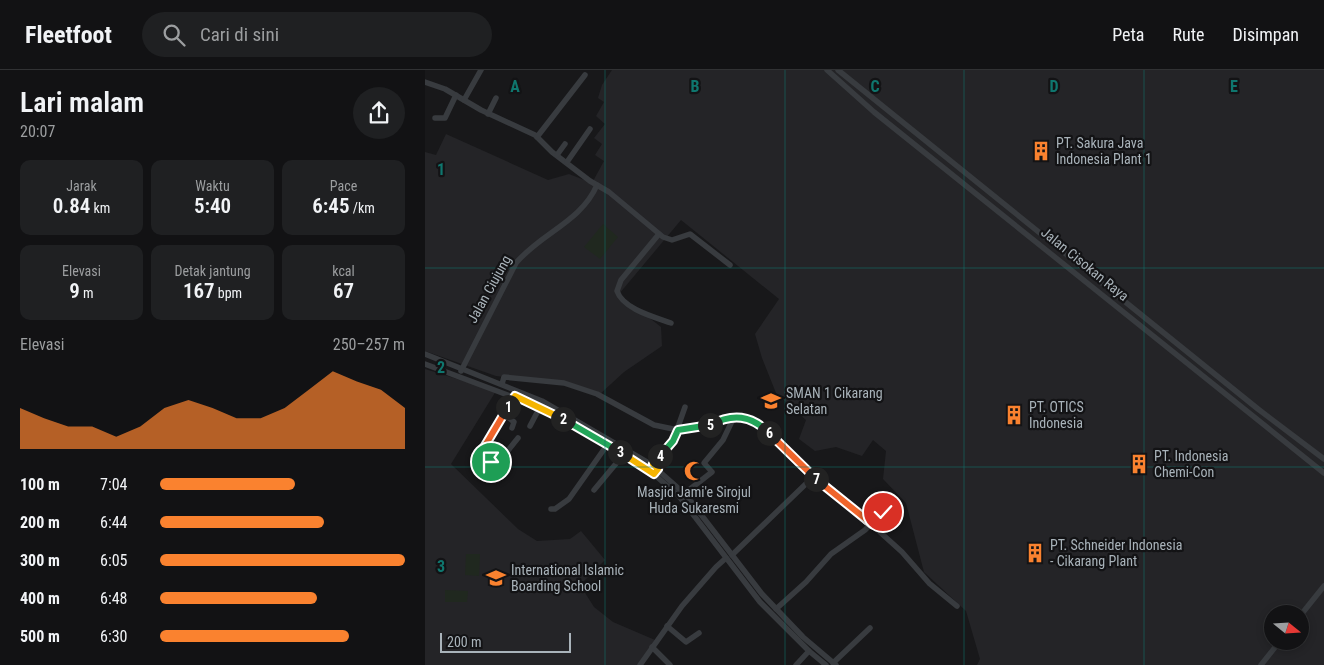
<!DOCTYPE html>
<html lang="id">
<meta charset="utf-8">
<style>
body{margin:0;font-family:"Roboto Condensed",sans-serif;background:#1f2022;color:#f1f3f6;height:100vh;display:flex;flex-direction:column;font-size:19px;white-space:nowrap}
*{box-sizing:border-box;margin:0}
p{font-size:16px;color:#9c9ea0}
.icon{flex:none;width:28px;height:28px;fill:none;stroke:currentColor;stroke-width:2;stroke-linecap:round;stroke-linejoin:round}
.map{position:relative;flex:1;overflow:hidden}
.side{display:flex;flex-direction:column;background:#121214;width:425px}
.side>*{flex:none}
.needle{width:32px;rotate:108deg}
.tools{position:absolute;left:839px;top:535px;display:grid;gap:10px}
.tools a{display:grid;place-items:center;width:45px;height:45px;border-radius:50%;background:#121214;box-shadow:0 2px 8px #0003,0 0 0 1px #313234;font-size:25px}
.scale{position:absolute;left:15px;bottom:12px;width:131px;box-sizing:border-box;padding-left:5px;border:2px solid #a9b3ba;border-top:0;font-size:14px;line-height:18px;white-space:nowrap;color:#a9b3ba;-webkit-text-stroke:4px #131315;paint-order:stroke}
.pin{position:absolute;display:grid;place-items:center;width:42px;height:42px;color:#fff;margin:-21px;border:2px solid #fff;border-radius:50%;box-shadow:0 1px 5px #0007}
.km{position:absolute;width:25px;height:25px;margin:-12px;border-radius:50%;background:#222;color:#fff;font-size:14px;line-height:25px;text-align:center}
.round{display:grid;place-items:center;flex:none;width:52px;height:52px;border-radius:26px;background:#1f2022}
.summary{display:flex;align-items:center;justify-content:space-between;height:85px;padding:0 20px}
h1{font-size:28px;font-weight:600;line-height:38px}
.figures{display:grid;grid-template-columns:repeat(3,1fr);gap:8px;height:85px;padding:5px 20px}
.figures div{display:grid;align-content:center;border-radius:10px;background:#1f2022;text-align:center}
.figures b{font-size:21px;font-weight:600}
.figures small{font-size:14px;font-weight:400}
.figures p{font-size:14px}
.chart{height:140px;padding:10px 20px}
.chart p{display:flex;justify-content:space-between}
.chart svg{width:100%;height:90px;margin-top:5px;fill:#fa822f;opacity:.7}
ul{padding:0 20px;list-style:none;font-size:16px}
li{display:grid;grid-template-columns:80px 60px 1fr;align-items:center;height:38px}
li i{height:12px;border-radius:6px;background:#fa822f}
header{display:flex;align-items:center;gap:30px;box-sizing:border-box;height:70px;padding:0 25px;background:#121214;border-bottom:1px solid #313234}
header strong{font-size:24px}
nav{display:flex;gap:28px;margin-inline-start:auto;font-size:18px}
.search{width:350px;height:45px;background:#1f2022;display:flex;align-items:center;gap:12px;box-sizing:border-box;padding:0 18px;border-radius:28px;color:#9c9ea0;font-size:19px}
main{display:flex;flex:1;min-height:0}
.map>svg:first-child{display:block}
.built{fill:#242427;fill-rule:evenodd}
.green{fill:#20281f}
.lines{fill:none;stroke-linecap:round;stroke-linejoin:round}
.minor{stroke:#383b3f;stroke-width:5.5}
.split-1-casing{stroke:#fff;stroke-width:10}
.split-2-casing{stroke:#fff;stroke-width:10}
.split-3-casing{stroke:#fff;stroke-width:10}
.split-4-casing{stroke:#fff;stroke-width:10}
.split-5-casing{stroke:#fff;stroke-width:10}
.split-6-casing{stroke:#fff;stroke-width:10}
.split-7-casing{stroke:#fff;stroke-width:10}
.split-8-casing{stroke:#fff;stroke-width:10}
.split-9-casing{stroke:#fff;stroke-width:10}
.split-1{stroke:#f0652b;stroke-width:6}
.split-2{stroke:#f5b400;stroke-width:6}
.split-3{stroke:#22a559;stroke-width:6}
.split-4{stroke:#f5b400;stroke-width:6}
.split-5{stroke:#22a559;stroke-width:6}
.split-6{stroke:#22a559;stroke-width:6}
.split-7{stroke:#f0652b;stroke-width:6}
.split-8{stroke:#f0652b;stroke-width:6}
.split-9{stroke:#f5b400;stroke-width:6}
.grid{fill:none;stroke:#0f766e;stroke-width:1;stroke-opacity:0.55}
.labels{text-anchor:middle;stroke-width:4.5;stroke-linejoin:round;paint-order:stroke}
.poi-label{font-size:14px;fill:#a9b3ba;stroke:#131315;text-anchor:start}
.street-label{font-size:14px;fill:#a9b3ba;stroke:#131315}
.grid-label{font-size:16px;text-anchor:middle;font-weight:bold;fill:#0f766e;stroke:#131315;stroke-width:4.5;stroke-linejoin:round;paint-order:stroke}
</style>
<header>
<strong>Fleetfoot</strong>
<div class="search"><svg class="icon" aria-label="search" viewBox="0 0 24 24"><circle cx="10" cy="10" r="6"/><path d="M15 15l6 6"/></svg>Cari di sini</div>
<nav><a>Peta</a><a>Rute</a><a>Disimpan</a></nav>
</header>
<main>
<section class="side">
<div class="summary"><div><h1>Lari malam</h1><p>20:07</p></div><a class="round"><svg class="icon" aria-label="share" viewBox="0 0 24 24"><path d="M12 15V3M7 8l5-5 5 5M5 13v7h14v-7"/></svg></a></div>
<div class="figures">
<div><p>Jarak</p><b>0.84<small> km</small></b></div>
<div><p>Waktu</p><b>5:40</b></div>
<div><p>Pace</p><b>6:45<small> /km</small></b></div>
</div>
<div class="figures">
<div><p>Elevasi</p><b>9<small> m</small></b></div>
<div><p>Detak jantung</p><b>167<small> bpm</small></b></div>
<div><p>kcal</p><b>67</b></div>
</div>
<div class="chart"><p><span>Elevasi</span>250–257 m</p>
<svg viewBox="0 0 160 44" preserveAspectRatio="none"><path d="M0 44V24L10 29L20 33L30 33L40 38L50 33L60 24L70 20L80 24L90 29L100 29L110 24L120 15L130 6L140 11L150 15L160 24V44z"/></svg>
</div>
<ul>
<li><b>100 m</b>7:04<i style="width:55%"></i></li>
<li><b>200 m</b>6:44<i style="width:67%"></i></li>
<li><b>300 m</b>6:05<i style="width:100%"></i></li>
<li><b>400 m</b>6:48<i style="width:64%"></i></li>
<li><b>500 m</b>6:30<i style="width:77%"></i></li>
</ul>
</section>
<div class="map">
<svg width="899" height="595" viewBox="0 0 899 595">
<rect width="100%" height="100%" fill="#18181a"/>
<g class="built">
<path d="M187 0H899V595H552L555 589 541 541 499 502 481 433 458 409 461 381 448 370 437 386 411 377 390 381 374 369 381 350 351 323 337 288 330 264 354 229 256 150 194 224 236 257 237 276 199 302 174 325 139 313 71 306 0 281V82L11 85 21 64 123 110 144 104 167 113 179 91 170 85 177 74 169 68 180 54 171 46 179 32 173 28 177 15ZM848 544H875V571H848Z"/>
<polygon points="0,299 71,321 26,394 93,459 112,471 145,469 156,461 180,490 155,515 169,537 188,552 230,570 216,595 0,595"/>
</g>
<g class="green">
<polygon points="178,154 193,167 175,189 159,177"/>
<polygon points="41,484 55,484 54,506 40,505"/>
<polygon points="20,520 43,521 42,532 20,532"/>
</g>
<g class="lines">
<g class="minor">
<polyline points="402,0 449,42 899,403"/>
<polyline points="413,0 833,339 899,389"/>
<polyline points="0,12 20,19 56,40 110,65 127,82 165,111 184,122 238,167 247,170 265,164 305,195"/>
<polyline points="39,30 56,0"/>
<polyline points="63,44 71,28"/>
<polyline points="10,48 20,48 31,25"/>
<polyline points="112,67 160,5"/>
<polyline points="132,85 140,74"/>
<polyline points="142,92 165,59"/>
<path d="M234 164 196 210 192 221C198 239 229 247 246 253"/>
<polyline points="0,284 117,331 227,395 261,425 337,524 378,567 411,595"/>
<polyline points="0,294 112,336 162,363 224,400 254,426 335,532 384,581 401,595"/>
<path d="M36 301 91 193C116 163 156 152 172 115"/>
<polyline points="77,314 79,307 139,313 172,324 229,355 253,360 284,356 296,349 309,347 317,348 336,355 388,407 435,444 477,482 504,513 532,536"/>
<polyline points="79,344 89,352 87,358"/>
<polyline points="105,356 115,337"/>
<polyline points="68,395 81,383 93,368"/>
<polyline points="227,395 248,371 260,337"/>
<polyline points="74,406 66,392 58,384 58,379 90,327"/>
<polyline points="169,420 199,384"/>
<polyline points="260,423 287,402 279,393 298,370 309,347"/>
<polyline points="126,439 130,439 144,429 182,375"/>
<polyline points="307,485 388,407"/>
<polyline points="351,539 381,512 406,484 440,460 458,442"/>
<polyline points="875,546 899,516"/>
<polyline points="242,556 261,572 274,563"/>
<polyline points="227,577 245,595"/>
<polyline points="408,593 445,558"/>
<polyline points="215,595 257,536 291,497 301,488"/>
<polyline points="371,595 384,581"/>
<polyline points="836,595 855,571"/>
</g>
</g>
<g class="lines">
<defs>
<polyline id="split-1" points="66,392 58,384 58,379 83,337"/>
<polyline id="split-2" points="83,337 90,326 138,349"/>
<polyline id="split-3" points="138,349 195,382"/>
<polyline id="split-4" points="195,382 229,404 233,399 228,394 235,386"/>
<polyline id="split-5" points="235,386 248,371 253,360 285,355"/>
<path id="split-6" d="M285 355C308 343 326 345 344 363"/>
<polyline id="split-7" points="344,363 391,409"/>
<polyline id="split-8" points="391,409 442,450"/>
<polyline id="split-9" points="442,450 447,454 458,442"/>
</defs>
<use href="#split-1" class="split-1-casing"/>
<use href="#split-2" class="split-2-casing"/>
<use href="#split-3" class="split-3-casing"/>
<use href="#split-4" class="split-4-casing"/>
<use href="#split-5" class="split-5-casing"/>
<use href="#split-6" class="split-6-casing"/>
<use href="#split-7" class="split-7-casing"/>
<use href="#split-8" class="split-8-casing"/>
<use href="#split-9" class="split-9-casing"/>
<use href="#split-1" class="split-1"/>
<use href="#split-2" class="split-2"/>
<use href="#split-3" class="split-3"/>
<use href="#split-4" class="split-4"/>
<use href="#split-5" class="split-5"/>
<use href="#split-6" class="split-6"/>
<use href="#split-7" class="split-7"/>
<use href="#split-8" class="split-8"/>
<use href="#split-9" class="split-9"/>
</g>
<path class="grid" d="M180 0V595M360 0V595M539 0V595M719 0V595M0 198H899M0 397H899"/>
<defs>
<symbol id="building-bare" viewBox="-9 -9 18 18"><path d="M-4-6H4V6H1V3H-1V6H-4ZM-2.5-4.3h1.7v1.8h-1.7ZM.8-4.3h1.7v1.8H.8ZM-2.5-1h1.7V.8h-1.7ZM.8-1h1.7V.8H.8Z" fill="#fa822f" stroke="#131315" stroke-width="2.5" paint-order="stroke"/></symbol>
<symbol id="school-bare" viewBox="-9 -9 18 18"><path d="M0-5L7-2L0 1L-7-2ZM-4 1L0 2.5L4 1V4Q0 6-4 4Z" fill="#fa822f" stroke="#131315" stroke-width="2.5" paint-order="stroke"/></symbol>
<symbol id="mosque-bare" viewBox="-9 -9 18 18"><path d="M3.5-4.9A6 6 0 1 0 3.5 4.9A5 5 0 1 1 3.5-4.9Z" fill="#fa822f" stroke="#131315" stroke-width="2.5" paint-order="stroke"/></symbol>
</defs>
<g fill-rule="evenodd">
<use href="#building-bare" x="602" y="67" width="28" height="28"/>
<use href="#school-bare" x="332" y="317" width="28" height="28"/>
<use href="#building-bare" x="575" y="331" width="28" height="28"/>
<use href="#building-bare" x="700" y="380" width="28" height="28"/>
<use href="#mosque-bare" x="255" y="387" width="28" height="28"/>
<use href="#building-bare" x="596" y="469" width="28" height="28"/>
<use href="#school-bare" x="57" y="494" width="28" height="28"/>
</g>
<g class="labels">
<g class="poi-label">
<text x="631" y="78">PT. Sakura Java<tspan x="631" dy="16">Indonesia Plant 1</tspan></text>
<text x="361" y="328">SMAN 1 Cikarang<tspan x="361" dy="16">Selatan</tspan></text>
<text x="604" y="342">PT. OTICS<tspan x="604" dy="16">Indonesia</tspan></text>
<text x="729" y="391">PT. Indonesia<tspan x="729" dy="16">Chemi-Con</tspan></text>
<text x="269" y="427" text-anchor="middle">Masjid Jami'e Sirojul<tspan x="269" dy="16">Huda Sukaresmi</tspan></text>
<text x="625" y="480">PT. Schneider Indonesia<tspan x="625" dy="16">- Cikarang Plant</tspan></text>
<text x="86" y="505">International Islamic<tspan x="86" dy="16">Boarding School</tspan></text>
</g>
<g class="street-label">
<text transform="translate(660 194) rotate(39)" y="5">Jalan Cisokan Raya</text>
<text transform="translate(64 219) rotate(-61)" y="5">Jalan Ciujung</text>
</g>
</g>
<g class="grid-label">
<text x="90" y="22">A</text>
<text x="270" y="22">B</text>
<text x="450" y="22">C</text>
<text x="629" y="22">D</text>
<text x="809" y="22">E</text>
<text x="16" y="105">1</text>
<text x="16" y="303">2</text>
<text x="16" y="502">3</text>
</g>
</svg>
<div class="tools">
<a><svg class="needle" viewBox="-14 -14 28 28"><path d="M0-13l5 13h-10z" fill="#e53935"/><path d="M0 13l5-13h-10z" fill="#9c9ea0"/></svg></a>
</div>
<div class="scale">200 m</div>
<div class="pin" style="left:66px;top:392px;background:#1e9e55"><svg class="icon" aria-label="arrive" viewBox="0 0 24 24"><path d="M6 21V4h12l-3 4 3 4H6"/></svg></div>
<div class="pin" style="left:458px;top:442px;background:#d93025"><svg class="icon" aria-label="check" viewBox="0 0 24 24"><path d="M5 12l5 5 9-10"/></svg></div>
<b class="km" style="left:83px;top:337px">1</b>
<b class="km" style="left:138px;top:349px">2</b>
<b class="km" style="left:195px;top:382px">3</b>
<b class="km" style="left:235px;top:386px">4</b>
<b class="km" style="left:285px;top:355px">5</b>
<b class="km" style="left:344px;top:363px">6</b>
<b class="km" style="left:391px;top:409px">7</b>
</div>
</main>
